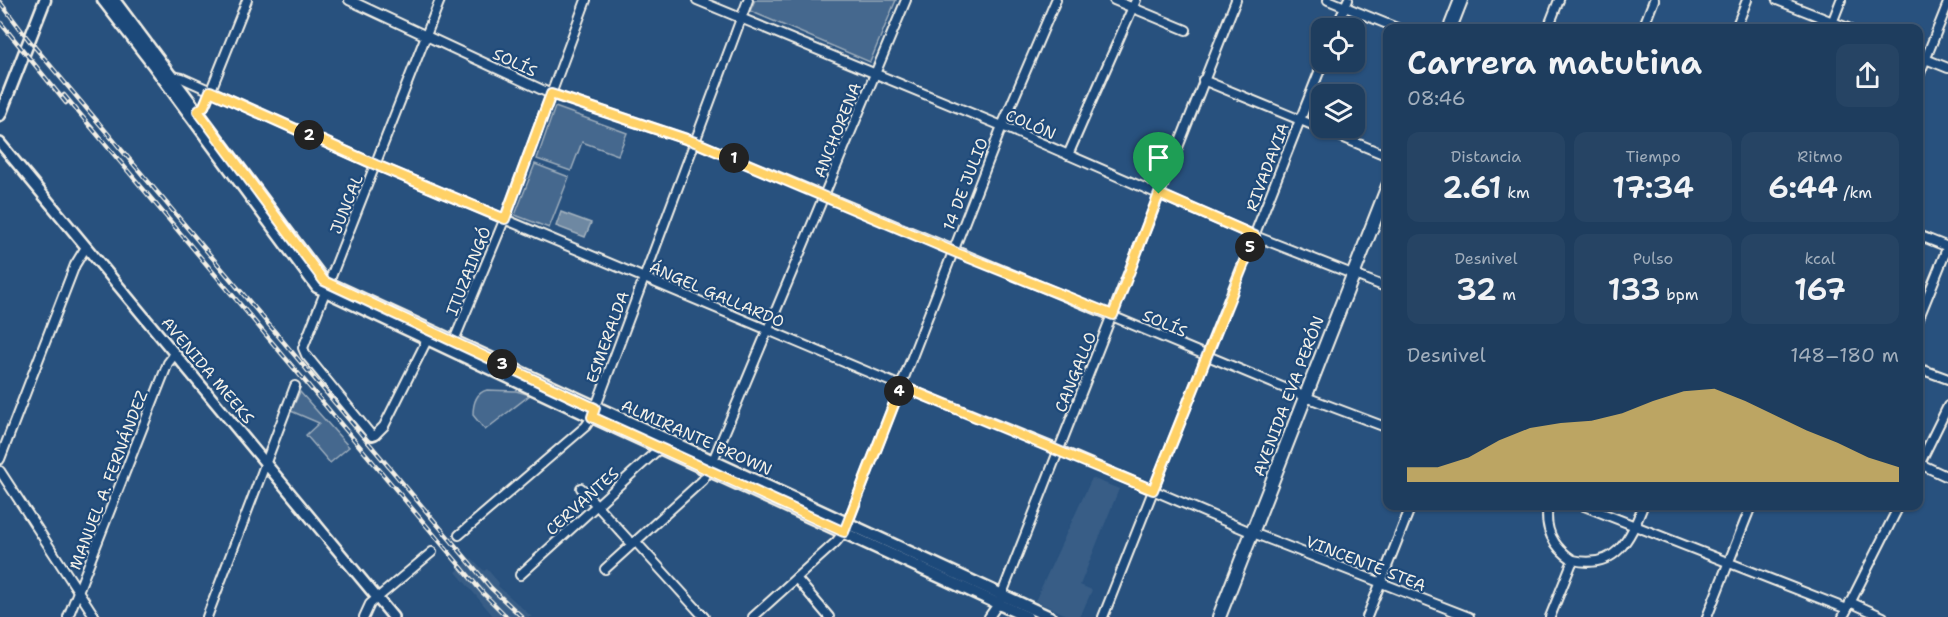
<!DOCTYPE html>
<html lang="es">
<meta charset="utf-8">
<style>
body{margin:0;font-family:"Shantell Sans",sans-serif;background:#264464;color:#f1f3f6;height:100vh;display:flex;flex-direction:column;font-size:22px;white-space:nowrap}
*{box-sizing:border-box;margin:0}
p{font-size:20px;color:#a1aebc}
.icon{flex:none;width:33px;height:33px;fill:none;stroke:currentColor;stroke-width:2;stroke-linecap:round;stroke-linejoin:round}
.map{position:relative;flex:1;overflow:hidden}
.panel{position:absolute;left:1383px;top:24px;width:540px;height:486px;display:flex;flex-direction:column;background:#1e3d5e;border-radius:12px;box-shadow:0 2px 4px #0004,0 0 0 2px #3c5673}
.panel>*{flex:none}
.buttons{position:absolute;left:1311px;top:18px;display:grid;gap:12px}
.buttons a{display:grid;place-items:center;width:54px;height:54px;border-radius:12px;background:#1e3d5e;box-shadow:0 2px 4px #0004,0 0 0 2px #3c5673;font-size:30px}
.pin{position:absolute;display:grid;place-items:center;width:51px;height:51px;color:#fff;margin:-62px -26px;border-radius:50% 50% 50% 0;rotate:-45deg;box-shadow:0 0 6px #0007}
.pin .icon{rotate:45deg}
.km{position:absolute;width:30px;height:30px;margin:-15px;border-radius:50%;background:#222;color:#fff;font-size:16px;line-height:30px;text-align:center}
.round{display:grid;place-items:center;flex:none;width:63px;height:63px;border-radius:12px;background:#264464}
.headline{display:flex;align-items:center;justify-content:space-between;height:102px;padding:0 24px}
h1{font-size:33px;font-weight:600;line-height:45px}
.figures{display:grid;grid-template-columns:repeat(3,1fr);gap:9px;height:102px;padding:6px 24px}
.figures div{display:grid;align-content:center;border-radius:12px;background:#264464;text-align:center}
.figures b{font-size:30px;font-weight:600}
.figures small{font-size:16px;font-weight:400}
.figures p{font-size:16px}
.chart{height:168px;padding:12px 24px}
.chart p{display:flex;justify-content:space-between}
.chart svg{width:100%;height:108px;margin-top:6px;fill:#ffd166;opacity:.7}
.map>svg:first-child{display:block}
.built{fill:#375d86}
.green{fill:#45688e;stroke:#9cacbb;stroke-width:1.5}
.water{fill:#6e88a2;stroke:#a4b2be;stroke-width:1.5}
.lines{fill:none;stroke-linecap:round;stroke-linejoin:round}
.minor-casing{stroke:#f4f1e8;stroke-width:12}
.tertiary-casing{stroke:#f4f1e8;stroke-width:14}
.secondary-casing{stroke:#f4f1e8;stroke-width:15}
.primary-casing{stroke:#f4f1e8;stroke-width:16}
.minor{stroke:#1f4a7a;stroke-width:8}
.tertiary{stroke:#1f4a7a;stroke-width:9}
.secondary{stroke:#1f4a7a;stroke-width:10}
.primary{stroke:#1f4a7a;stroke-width:12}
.rail-casing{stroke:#f4f1e8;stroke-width:4.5}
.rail{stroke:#1f4a7a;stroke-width:2;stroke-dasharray:7;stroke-linecap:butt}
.route-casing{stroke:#fff;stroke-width:12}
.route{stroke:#ffd166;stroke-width:8}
.labels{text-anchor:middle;stroke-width:4.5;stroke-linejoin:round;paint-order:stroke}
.street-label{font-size:16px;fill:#f4f1e8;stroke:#1f4a7a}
</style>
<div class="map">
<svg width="1948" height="617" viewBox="0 0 1948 617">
<rect width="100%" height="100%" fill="#28517e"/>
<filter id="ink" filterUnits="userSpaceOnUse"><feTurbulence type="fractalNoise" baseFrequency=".0167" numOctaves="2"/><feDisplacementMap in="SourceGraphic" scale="12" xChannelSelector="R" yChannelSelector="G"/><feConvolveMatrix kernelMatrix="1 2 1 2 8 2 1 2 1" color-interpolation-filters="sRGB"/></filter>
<g filter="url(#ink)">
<g class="built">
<polygon points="1092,478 1119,489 1080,585 1092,590 1080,617 1071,617 1035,601"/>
<polygon points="472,558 484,571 487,569 499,583 498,586 532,617 494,617 456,572"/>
</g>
<g class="green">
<polygon points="755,0 896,0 870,62 750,11"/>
<polygon points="555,107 627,133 618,155 582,142 571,171 537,159"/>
<polygon points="535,164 569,177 549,228 515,215"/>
<path d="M487 390 516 391 530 395 485 430 473 415C473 405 475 393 487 390Z"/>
<polygon points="300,392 349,447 330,463 306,435 319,423 291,411"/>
</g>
<polygon class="water" points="561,212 591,223 585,237 556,226"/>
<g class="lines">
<defs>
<g id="minor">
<polyline points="349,0 551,94 695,142 1306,397 1388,428"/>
<polyline points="697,0 1002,126 1255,236 1388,288"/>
<polyline points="1114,0 1186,30"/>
<polyline points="1328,0 1397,28"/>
<polyline points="1777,0 1848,28"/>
<polyline points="1336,28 1348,0"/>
<polyline points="1548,28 1559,0"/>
<polyline points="1643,28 1654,0"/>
<polyline points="1736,28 1747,0"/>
<polyline points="1830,28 1841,0"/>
<polyline points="1918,56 1948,68"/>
<polyline points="172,76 182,78 376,165 901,386 1059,450 1253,533 1469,617"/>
<polyline points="1918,78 1948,3"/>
<polyline points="1203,80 1388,156"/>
<polyline points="193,114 204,106 207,100 247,0"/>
<polyline points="1068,155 1136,0"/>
<polyline points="1918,235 1948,247"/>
<polyline points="1918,320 1948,246"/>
<polyline points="427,340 384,426 375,435 372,436 306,355 303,348 440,0"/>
<polyline points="453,343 505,218 586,0"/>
<polyline points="1918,368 1948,379"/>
<polyline points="0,459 75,265 86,247"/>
<polyline points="1920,464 1948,477"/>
<polyline points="1918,467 1948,406"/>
<polyline points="0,471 95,617"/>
<polyline points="581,488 632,544"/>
<path d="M1548 506C1544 528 1553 547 1573 560L1550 617"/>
<polyline points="1584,506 1847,609"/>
<polyline points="459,535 586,426 592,417 748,0"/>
<polyline points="635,541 704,617"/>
<path d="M1573 560C1616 570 1630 539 1643 506"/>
<polyline points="605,569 703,480 709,470 906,0"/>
<polyline points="520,575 661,447"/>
<polyline points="796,578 829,617"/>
<polyline points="1850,602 1883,617"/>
<polyline points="68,617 168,363 175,354"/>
<polyline points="207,617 295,386"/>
<polyline points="364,617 370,604 432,552"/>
<polyline points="753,617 836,542 844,532 1002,126 1056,0"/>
<polyline points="989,617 998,604 1236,0"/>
<polyline points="1103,617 1323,62"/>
<polyline points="1367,617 1411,506"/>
<polyline points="1707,617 1751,506"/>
<polyline points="1843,617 1899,506"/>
</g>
<polyline id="tertiary" points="0,143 393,617"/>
<g id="secondary">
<polyline points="103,0 154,66 317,287 592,417 1027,617"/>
<polyline points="114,0 324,281 1050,617"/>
<polyline points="0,115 45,0"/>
</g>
<g id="primary">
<polyline points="1450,28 1461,0"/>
<polyline points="1219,617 1388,186"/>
</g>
</defs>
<use href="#minor" class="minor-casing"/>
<use href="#tertiary" class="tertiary-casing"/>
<use href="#secondary" class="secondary-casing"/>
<use href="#primary" class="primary-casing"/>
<use href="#minor" class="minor"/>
<use href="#tertiary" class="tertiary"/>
<use href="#secondary" class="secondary"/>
<use href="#primary" class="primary"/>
<defs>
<g id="rail">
<polyline points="0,2 28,39 491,588 522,617"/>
<polyline points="0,22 66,103"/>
<polyline points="64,95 483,593 507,617"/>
</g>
</defs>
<use href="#rail" class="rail-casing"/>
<use href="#rail" class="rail"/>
</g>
</g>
<g class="lines" filter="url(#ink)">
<defs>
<polygon id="route" points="210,91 376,165 505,219 551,94 695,142 957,253 1113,315 1159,194 1255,236 1153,490 901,386 844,532 592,417 595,408 324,281 198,111 204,106"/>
</defs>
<use href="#route" class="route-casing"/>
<use href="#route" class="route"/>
</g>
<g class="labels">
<g class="street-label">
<text transform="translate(515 62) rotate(25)" y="6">SOLÍS</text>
<text transform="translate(1031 124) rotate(23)" y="6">COLÓN</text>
<text transform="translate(837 130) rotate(-68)" y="6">ANCHORENA</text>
<text transform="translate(1267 167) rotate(-69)" y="6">RIVADAVIA</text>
<text transform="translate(965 184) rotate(-69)" y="6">14 DE JULIO</text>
<text transform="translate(346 204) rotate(-68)" y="6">JUNCAL</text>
<text transform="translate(468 271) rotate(-68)" y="6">ITUZAINGÓ</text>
<text transform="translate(717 294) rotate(23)" y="6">ÁNGEL GALLARDO</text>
<text transform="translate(1165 323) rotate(23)" y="6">SOLÍS</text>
<text transform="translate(607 337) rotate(-70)" y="6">ESMERALDA</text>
<text transform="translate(208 370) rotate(50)" y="6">AVENIDA MEEKS</text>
<text transform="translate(1075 372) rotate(-68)" y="6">CANGALLO</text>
<text transform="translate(1288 396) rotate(-69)" y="6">AVENIDA EVA PERÓN</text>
<text transform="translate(697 437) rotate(24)" y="6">ALMIRANTE BROWN</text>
<text transform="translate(108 480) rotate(-69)" y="6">MANUEL A. FERNÁNDEZ</text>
<text transform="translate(582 501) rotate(-42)" y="6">CERVANTES</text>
<text transform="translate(1366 563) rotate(21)" y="6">VINCENTE STEA</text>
</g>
</g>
</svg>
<div class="buttons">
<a><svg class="icon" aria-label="locate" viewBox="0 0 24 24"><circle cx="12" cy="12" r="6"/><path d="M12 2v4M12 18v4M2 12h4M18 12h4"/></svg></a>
<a><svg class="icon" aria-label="layers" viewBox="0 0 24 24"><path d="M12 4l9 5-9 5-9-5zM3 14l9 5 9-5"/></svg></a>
</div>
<div class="pin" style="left:1159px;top:194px;background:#1e9e55"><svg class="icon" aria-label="arrive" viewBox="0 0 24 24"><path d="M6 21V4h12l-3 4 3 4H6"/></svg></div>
<b class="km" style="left:734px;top:158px">1</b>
<b class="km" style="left:309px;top:135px">2</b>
<b class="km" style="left:502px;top:364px">3</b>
<b class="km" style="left:899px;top:391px">4</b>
<b class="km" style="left:1250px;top:247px">5</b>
<section class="panel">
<div class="headline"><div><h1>Carrera matutina</h1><p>08:46</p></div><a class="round"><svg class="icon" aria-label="share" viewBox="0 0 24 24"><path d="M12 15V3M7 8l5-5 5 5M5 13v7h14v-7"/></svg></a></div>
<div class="figures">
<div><p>Distancia</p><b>2.61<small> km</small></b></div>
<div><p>Tiempo</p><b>17:34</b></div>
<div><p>Ritmo</p><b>6:44<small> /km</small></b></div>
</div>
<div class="figures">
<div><p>Desnivel</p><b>32<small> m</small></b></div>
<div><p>Pulso</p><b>133<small> bpm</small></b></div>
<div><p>kcal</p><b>167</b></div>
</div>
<div class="chart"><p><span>Desnivel</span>148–180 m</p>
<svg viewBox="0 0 160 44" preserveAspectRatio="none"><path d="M0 44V38L10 38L20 34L30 27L40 22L50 20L60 19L70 16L80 11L90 7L100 6L110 11L120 17L130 23L140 28L150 34L160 38V44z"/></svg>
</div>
</section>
</div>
